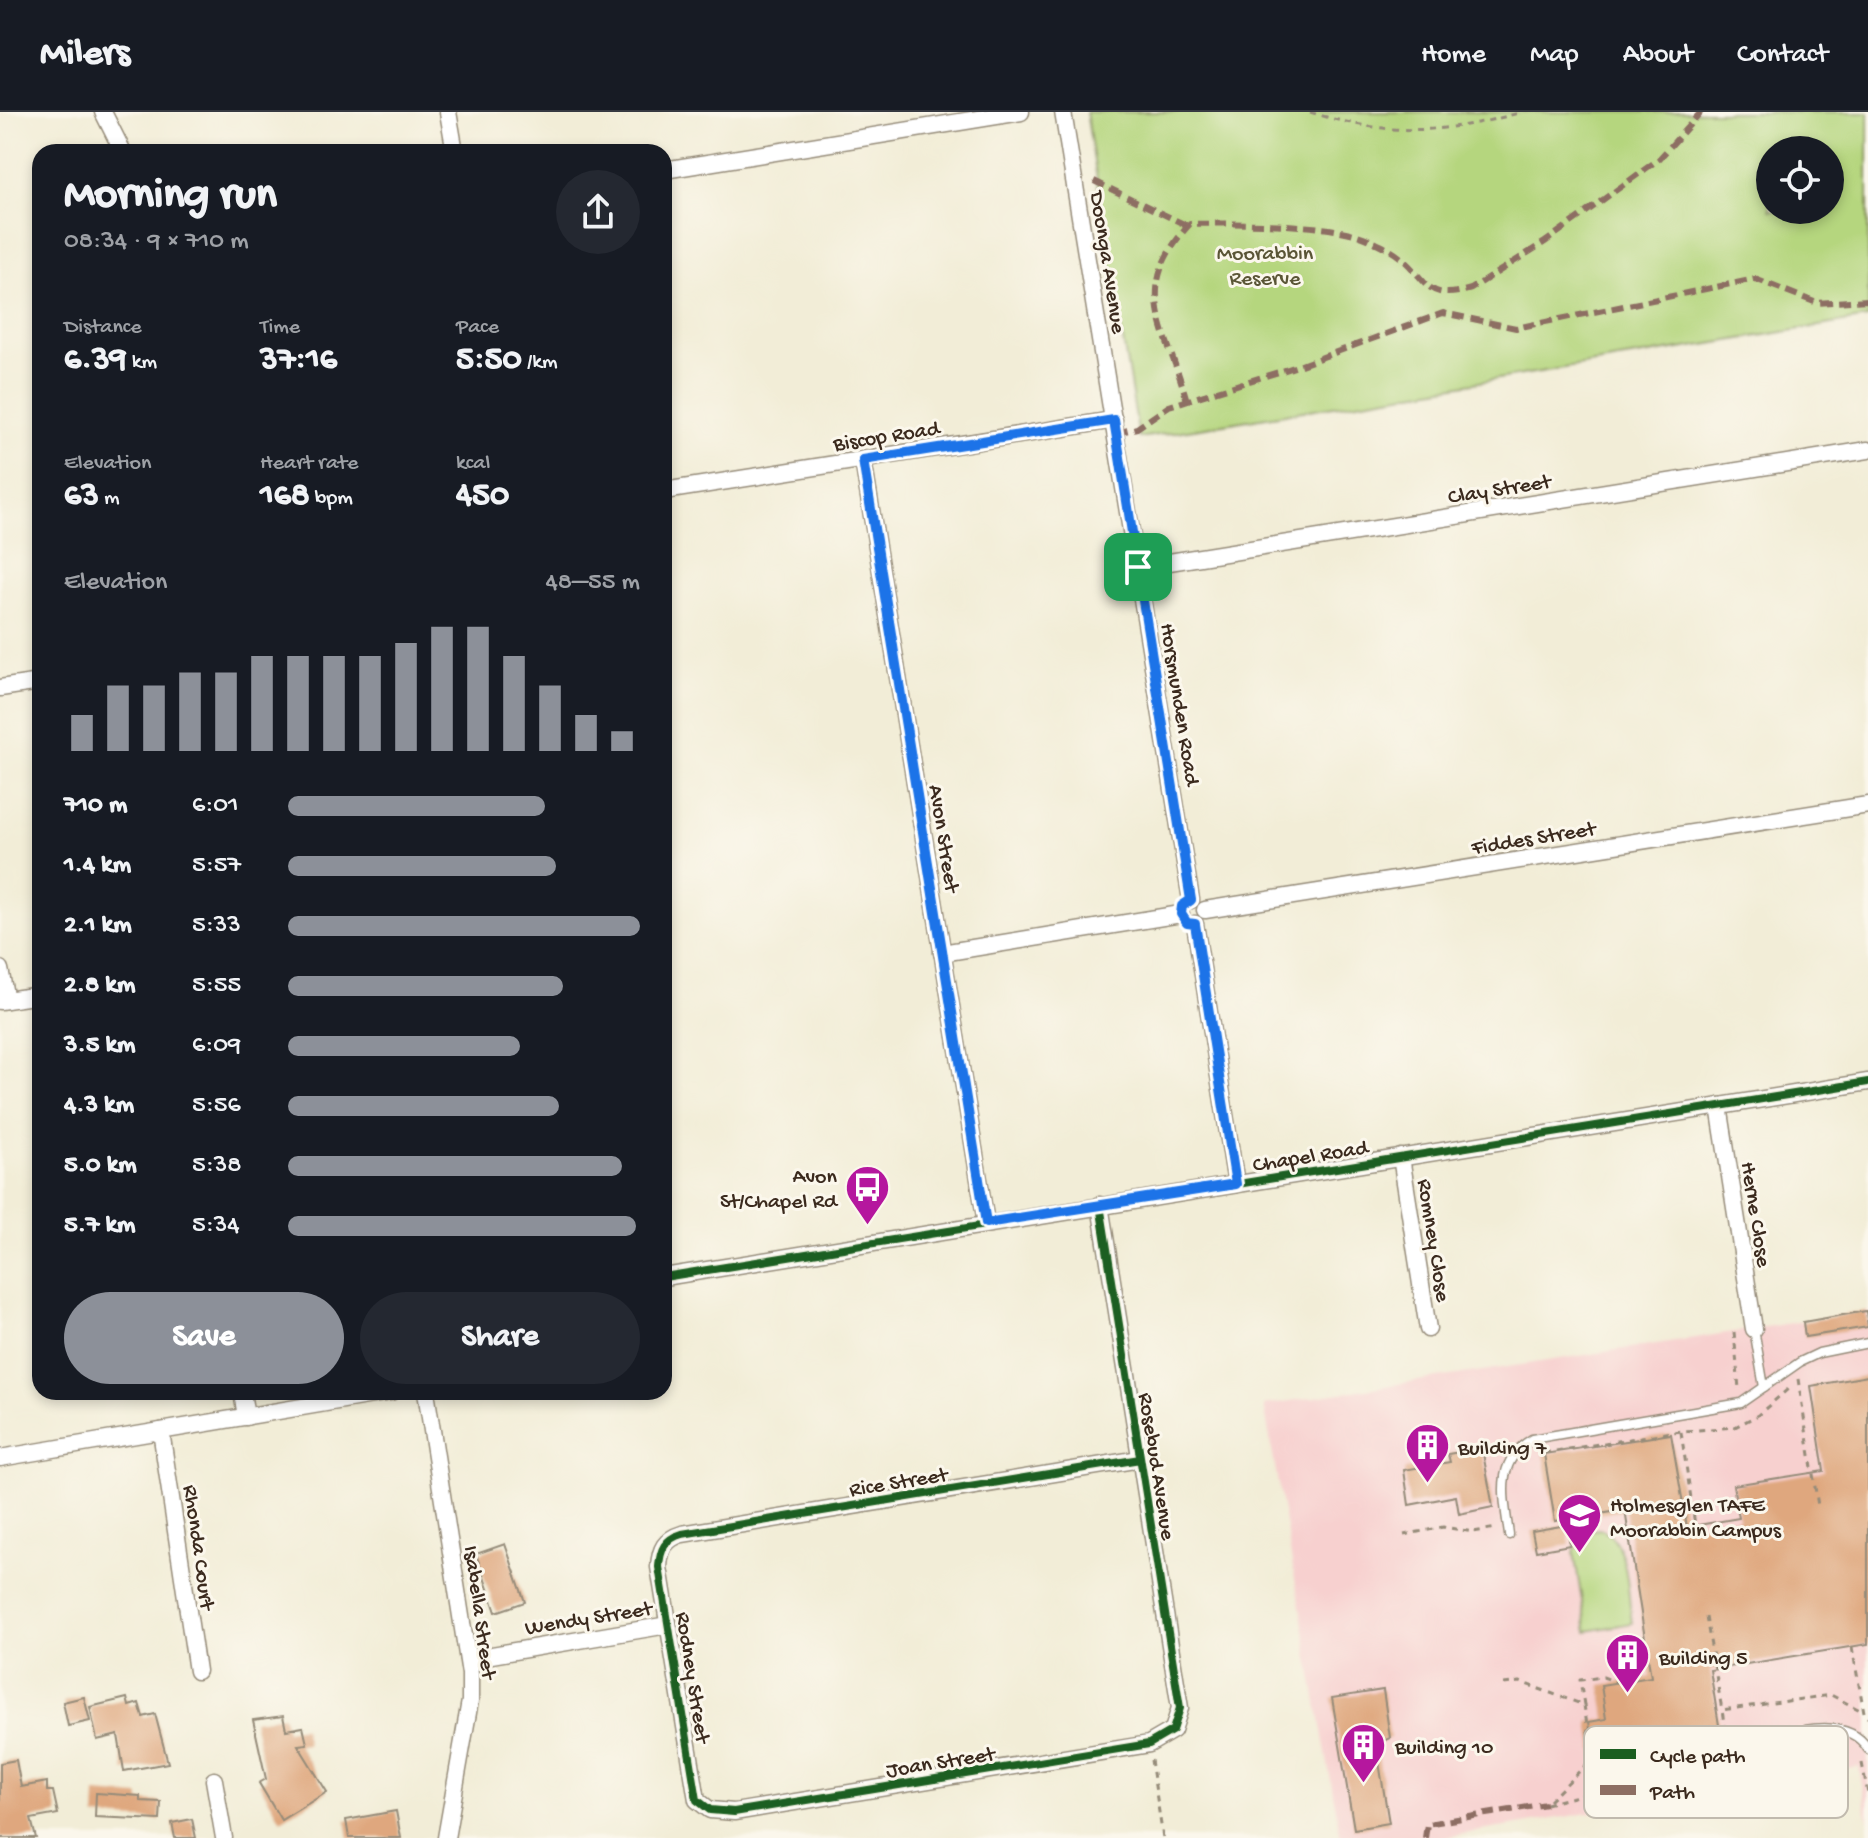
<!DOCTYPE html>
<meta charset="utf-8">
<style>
body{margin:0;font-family:"Gochi Hand",sans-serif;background:#242831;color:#f1f3f6;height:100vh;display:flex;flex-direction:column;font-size:30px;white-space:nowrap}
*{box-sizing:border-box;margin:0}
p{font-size:26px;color:#9ea1a6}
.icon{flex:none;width:44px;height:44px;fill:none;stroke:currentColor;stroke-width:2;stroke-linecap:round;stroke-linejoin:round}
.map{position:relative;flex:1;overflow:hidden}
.side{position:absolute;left:32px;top:32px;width:640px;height:1256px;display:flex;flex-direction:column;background:#171b24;border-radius:24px;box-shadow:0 4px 12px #0003}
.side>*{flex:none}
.controls{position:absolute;left:1756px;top:24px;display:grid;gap:16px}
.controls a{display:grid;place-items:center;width:88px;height:88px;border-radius:50%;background:#171b24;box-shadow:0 4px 12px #0003;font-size:40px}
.pin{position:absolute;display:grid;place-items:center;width:68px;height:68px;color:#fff;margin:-34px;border-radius:16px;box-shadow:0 4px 12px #0006}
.round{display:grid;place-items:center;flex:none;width:84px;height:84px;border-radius:42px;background:#242831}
.overview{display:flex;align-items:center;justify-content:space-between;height:136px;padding:0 32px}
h1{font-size:44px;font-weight:700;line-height:60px}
.stats{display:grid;grid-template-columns:repeat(3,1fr);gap:12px;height:136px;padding:8px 32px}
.stats div{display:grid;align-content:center}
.stats b{font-size:34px;font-weight:700}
.stats small{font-size:22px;font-weight:400}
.stats p{font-size:22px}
.chart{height:224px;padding:16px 32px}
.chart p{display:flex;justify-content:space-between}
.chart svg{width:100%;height:144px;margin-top:8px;stroke:#8c9099;stroke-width:6}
.primary-button{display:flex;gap:16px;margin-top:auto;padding:16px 32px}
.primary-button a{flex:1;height:92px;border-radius:48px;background:#8c9099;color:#fff;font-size:32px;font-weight:700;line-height:92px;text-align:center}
.primary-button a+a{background:#242831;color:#f1f3f6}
ul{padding:0 32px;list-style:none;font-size:26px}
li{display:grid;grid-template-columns:128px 96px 1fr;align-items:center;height:60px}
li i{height:20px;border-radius:10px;background:#8c9099}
header{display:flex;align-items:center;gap:48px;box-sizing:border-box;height:112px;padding:0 40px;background:#171b24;border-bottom:2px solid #363941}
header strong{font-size:38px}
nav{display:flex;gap:44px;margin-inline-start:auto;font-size:28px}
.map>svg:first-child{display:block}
.built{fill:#f7d0cf}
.green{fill:#b5d67e;stroke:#78804e;stroke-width:2;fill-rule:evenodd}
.building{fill:#dfa77e}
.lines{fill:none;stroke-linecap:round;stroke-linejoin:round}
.service-casing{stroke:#968c7a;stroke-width:11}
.minor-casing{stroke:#968c7a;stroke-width:19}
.path{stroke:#968c7a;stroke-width:3;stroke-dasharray:6 6;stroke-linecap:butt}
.service{stroke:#fff;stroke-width:8}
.minor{stroke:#fff;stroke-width:16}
.quiet{stroke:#8d6e63;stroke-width:6;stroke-dasharray:12 6;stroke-linecap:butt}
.cycleway-casing{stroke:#fbf7ec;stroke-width:13}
.cycleway{stroke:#1b5e20;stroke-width:8}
.route-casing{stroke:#fff;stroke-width:16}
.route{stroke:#1a73e8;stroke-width:10}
.labels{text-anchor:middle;stroke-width:6;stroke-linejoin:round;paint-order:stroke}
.park-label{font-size:22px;fill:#5a5536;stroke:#fbf7ec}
.street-label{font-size:22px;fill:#3b2a1e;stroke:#fbf7ec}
.poi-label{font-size:22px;fill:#3b2a1e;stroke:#fbf7ec;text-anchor:start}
.key{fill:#fbf7ec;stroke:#c1baae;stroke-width:2}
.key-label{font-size:22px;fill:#3b2a1e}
</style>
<header>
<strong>Milers</strong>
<nav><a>Home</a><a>Map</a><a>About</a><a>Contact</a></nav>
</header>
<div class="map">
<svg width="1868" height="1726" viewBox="0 0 1868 1726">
<rect width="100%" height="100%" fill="#fbf7ec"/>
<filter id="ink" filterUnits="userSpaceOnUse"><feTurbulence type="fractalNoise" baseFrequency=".0125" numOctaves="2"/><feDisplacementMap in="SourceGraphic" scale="16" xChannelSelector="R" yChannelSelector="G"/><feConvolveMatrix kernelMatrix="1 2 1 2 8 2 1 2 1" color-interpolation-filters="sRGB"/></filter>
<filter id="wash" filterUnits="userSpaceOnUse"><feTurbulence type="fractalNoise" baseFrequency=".006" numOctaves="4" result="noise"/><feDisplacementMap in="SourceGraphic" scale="32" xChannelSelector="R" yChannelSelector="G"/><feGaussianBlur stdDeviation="1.8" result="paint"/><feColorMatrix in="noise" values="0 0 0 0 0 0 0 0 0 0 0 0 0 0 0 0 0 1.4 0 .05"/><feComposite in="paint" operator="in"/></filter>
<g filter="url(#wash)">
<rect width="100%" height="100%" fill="#f2edd7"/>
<polygon class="built" points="1868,1199 1868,1710 1859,1655 1440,1726 1341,1726 1264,1293"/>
<g class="green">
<path d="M1086 0H1868V206L1139 326ZM1830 38V98H1770V38Z"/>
<path d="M1602 1417C1630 1432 1627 1481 1632 1511L1587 1519 1574 1441 1577 1428 1589 1418Z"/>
</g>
<g id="blocks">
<g class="building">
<polygon points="1866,1199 1868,1215 1805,1225 1803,1210"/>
<polygon points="1868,1264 1868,1532 1710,1558 1726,1656 1599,1676 1589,1610 1606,1607 1601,1573 1651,1565 1625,1398 1555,1409 1544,1342 1671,1322 1687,1415 1739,1406 1733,1373 1824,1359 1811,1274"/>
<polygon points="1482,1336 1493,1395 1459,1402 1456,1384 1409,1393 1404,1358 1450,1350 1448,1342"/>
<polygon points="1567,1413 1570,1433 1536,1439 1532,1419"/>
<polygon points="505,1432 525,1490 496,1500 476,1442"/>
<polygon points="1383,1578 1390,1626 1376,1632 1389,1711 1354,1717 1332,1586"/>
<polygon points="84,1585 90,1609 68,1614 63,1590"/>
<polygon points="127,1586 129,1594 139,1591 143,1605 155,1602 168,1651 124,1659 118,1623 97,1628 90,1595"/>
<polygon points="283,1604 286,1618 303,1615 307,1632 298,1633 327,1680 281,1708 259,1671 266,1667 253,1608"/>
<polygon points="16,1648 21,1675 47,1670 47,1679 53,1679 58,1702 31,1707 36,1726 0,1726 0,1651"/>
<polygon points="96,1681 140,1684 140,1689 161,1690 160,1708 95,1705"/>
<polygon points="396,1699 401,1726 349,1726 346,1708"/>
<polygon points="192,1707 196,1726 175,1726 172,1711"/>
</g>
</g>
</g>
<g filter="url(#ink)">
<use href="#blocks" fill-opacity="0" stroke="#968c7a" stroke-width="2"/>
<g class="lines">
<defs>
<g id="service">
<polyline points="1754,1217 1764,1275"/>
<path d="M1509 1423C1504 1384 1494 1350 1532 1327L1741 1291 1800 1250 1819 1241 1868 1231"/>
<path d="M1744 1631C1780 1625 1844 1598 1868 1637"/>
</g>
<g id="minor">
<polyline points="103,0 123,40"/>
<polyline points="448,0 455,40"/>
<polyline points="1063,0 1191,788"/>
<polyline points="664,58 1021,0"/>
<polyline points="863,348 986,1111"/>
<polyline points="664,379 1114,308"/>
<polyline points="1138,455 1868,338"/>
<polyline points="0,576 40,570"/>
<polyline points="1205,798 1868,693"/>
<polyline points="1195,812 1236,1072"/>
<polyline points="942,841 1181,802"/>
<polyline points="0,857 6,888"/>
<polyline points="0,889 40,883"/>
<polyline points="1719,994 1754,1217"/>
<polyline points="1401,1045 1428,1217"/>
<path d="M1100 1093 1180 1596 1173 1618 1149 1632 734 1700 710 1698 697 1688 659 1455C660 1437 665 1427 682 1422L1140 1347"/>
<polyline points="664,1165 1868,970"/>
<polyline points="242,1280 246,1305"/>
<polyline points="426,1280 470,1562 470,1589 446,1726"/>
<polyline points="161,1319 197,1559"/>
<polyline points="0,1346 391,1280"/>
<polyline points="468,1547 668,1513"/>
<polyline points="214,1668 224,1726"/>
</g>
</defs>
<use href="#service" class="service-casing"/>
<use href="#minor" class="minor-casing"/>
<g class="path">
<path d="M1310 0C1387 25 1445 22 1522 0"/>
<polyline points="1734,1220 1739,1277"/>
<polyline points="1798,1267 1818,1394"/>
<polyline points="1681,1320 1695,1413"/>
<polyline points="1544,1341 1672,1320 1735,1315 1758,1303 1788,1277"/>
<polyline points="1404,1423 1443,1415 1473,1420 1496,1416"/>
<polyline points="1706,1505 1722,1598"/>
<polyline points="1852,1535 1864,1600 1868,1606"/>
<polyline points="1504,1572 1520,1570 1584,1593 1597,1679"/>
<polyline points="1584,1593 1580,1568 1603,1565 1617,1570"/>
<polyline points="1151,1648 1163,1726"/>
<polyline points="1862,1651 1868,1682"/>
<polyline points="1549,1689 1594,1645"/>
<polyline points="1546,1692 1597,1679 1731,1658 1722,1598 1831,1583 1864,1600"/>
</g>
<use href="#service" class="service"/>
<use href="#minor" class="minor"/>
<g class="quiet">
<polyline points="1094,69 1188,114"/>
<path d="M1187 289C1167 216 1129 178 1190 112 1231 111 1332 110 1368 127 1378 132 1392 138 1400 145 1430 170 1425 190 1471 177L1545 130 1659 47 1701 0"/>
<polyline points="1116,321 1137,316 1169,294 1301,253 1443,201 1516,216 1755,167 1817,191 1868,188"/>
<polyline points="1425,1726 1427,1712 1546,1692"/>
</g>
<defs>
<g id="cycleway">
<path d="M1100 1093 1180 1596 1173 1618 1149 1632 734 1700 710 1698 697 1688 659 1455C660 1437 665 1427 682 1422L1140 1347"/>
<polyline points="664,1165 1868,970"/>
</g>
</defs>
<use href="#cycleway" class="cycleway-casing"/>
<use href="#cycleway" class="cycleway"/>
</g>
</g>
<g class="lines" filter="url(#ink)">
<defs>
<polygon id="route" points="1114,308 1191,788 1182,794 1181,802 1187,811 1195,812 1236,1072 986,1111 863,348"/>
</defs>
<use href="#route" class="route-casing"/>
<use href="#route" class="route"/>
</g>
<defs>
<symbol id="bus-pin" viewBox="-11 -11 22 30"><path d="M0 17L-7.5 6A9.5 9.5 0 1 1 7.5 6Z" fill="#b5179e" stroke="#fbf7ec"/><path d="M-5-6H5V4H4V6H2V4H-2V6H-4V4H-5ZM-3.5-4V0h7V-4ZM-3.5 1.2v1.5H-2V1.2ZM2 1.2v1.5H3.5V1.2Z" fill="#fff"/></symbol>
<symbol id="building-pin" viewBox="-11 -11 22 30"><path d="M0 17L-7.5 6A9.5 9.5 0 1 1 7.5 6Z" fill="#b5179e" stroke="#fbf7ec"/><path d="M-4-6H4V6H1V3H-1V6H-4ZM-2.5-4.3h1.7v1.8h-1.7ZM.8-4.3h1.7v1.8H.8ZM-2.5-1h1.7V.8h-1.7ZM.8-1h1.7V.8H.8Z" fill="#fff"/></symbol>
<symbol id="university-pin" viewBox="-11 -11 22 30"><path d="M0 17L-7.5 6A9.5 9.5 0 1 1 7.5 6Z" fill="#b5179e" stroke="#fbf7ec"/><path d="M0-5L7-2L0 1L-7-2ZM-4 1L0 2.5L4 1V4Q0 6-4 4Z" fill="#fff"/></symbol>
</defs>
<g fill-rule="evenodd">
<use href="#bus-pin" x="842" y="1050" width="51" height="69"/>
<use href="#building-pin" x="1402" y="1308" width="51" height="69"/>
<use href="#university-pin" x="1554" y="1378" width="51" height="69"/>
<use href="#building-pin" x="1602" y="1518" width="51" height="69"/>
<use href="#building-pin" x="1338" y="1608" width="51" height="69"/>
</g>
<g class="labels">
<g class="park-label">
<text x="1265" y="147">Moorabbin<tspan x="1265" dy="25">Reserve</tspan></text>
</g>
<g class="street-label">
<text transform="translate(1110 150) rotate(81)" y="8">Doonga Avenue</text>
<text transform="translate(886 322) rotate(-9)" y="8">Biscop Road</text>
<text transform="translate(1499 375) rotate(-9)" y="8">Clay Street</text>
<text transform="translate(1182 592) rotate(81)" y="8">Horsmunden Road</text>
<text transform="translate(1533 724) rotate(-9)" y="8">Fiddes Street</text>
<text transform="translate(946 726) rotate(81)" y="8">Avon Street</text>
<text transform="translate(1310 1042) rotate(-9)" y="8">Chapel Road</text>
<text transform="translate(1758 1102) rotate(81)" y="8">Herne Close</text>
<text transform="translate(1436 1128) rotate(81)" y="8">Romney Close</text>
<text transform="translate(1159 1354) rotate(81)" y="8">Rosebud Avenue</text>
<text transform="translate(898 1368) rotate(-9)" y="8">Rice Street</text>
<text transform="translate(201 1435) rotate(82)" y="8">Rhonda Court</text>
<text transform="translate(482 1500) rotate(82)" y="8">Isabella Street</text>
<text transform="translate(588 1504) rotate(-9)" y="8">Wendy Street</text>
<text transform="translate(695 1565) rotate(81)" y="8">Rodney Street</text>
<text transform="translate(940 1648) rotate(-9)" y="8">Joan Street</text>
</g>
<g class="poi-label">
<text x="837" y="1070" text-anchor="end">Avon<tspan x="837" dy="25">St/Chapel Rd</tspan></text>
<text x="1458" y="1342">Building 7</text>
<text x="1610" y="1399">Holmesglen TAFE<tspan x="1610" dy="25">Moorabbin Campus</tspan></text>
<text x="1659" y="1552">Building 5</text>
<text x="1395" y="1641">Building 10</text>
</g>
</g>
<rect x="1584" y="1614" width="264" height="92" rx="12" class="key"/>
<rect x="1600" y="1637" width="36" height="10" fill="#1b5e20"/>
<rect x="1600" y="1673" width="36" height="10" fill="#8d6e63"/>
<g class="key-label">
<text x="1650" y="1650">Cycle path</text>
<text x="1650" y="1686">Path</text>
</g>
</svg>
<div class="controls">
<a><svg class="icon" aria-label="locate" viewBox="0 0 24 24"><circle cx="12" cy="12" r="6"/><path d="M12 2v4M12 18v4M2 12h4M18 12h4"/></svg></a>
</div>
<div class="pin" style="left:1138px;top:455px;background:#1e9e55"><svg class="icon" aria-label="arrive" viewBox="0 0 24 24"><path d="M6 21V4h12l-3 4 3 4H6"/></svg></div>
<section class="side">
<div class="overview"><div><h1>Morning run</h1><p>08:34 · 9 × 710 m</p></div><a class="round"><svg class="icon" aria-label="share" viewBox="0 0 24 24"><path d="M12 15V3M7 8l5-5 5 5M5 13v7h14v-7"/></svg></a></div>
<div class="stats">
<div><p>Distance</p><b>6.39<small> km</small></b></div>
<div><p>Time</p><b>37:16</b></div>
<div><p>Pace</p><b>5:50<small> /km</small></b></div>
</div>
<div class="stats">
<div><p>Elevation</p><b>63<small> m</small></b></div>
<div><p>Heart rate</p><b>168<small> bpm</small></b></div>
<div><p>kcal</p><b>450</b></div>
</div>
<div class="chart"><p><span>Elevation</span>48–55 m</p>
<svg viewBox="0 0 160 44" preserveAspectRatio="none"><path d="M5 44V33M15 44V24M25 44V24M35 44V20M45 44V20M55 44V15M65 44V15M75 44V15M85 44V15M95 44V11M105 44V6M115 44V6M125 44V15M135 44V24M145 44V33M155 44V38"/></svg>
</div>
<ul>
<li><b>710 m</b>6:01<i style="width:73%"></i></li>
<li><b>1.4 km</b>5:57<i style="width:76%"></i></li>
<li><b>2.1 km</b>5:33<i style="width:100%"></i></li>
<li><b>2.8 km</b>5:55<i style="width:78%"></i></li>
<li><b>3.5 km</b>6:09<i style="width:66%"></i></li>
<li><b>4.3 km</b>5:56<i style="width:77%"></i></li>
<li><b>5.0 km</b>5:38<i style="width:95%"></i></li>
<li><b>5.7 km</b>5:34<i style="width:99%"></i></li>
</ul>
<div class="primary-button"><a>Save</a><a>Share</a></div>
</section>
</div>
